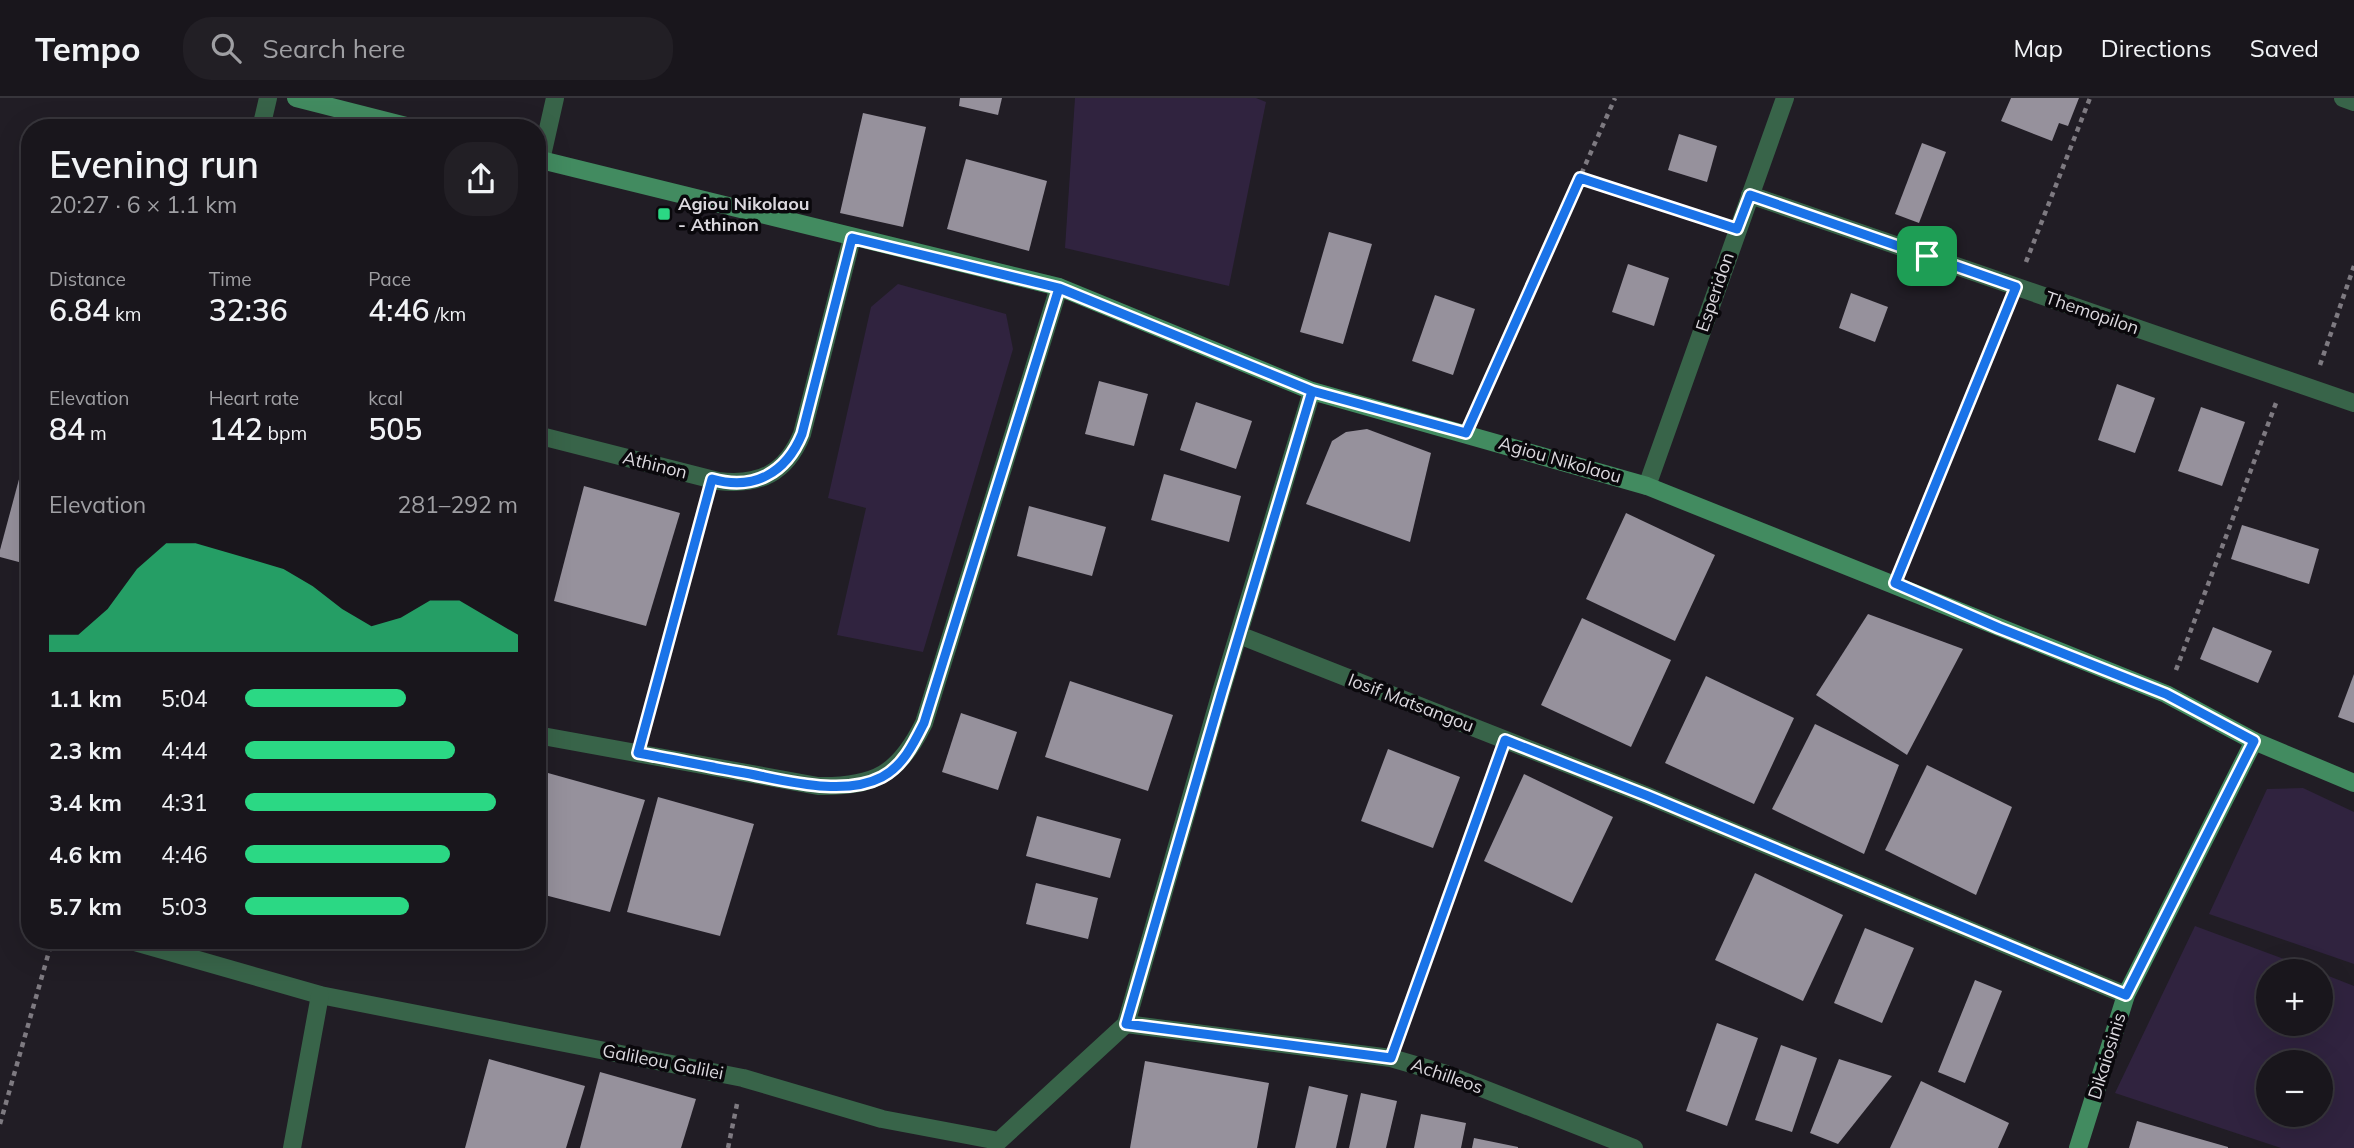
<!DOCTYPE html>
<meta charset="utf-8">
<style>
body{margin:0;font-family:Mulish,sans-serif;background:#221f25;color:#f1f3f6;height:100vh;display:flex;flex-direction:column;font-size:26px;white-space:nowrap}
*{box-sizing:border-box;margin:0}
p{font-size:23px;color:#9f9fa3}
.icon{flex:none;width:38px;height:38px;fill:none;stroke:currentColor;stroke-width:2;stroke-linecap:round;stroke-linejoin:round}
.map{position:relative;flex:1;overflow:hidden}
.side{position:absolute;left:21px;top:21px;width:525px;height:830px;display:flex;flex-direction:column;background:#19161c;border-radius:28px;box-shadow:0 7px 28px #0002,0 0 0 2px #37353b}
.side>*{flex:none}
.controls{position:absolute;left:2256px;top:861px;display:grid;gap:14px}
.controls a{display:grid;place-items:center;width:77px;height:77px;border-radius:50%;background:#19161c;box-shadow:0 7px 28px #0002,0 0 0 2px #37353b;font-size:35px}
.pin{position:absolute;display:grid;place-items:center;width:60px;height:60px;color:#fff;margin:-30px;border-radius:14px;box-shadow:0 4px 10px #0006}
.round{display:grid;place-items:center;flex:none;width:74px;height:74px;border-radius:28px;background:#221f25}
.overview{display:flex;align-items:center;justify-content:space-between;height:119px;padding:0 28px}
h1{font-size:38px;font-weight:600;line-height:52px}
.stats{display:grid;grid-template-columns:repeat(3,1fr);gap:10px;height:119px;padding:7px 28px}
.stats div{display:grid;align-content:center}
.stats b{font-size:30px;font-weight:600}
.stats small{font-size:19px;font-weight:400}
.stats p{font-size:19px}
.chart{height:196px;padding:14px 28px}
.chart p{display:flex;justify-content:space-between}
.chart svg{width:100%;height:126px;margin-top:7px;fill:#2bd884;opacity:.7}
ul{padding:0 28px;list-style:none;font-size:23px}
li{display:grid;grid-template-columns:112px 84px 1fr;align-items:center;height:52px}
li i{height:18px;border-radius:9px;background:#2bd884}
header{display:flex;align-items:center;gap:42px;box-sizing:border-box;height:98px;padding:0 35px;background:#19161c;border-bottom:2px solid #37353b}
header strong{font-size:33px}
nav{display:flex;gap:38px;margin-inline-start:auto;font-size:24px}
.search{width:490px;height:63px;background:#221f25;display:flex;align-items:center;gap:18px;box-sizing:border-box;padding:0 24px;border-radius:28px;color:#9f9fa3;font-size:26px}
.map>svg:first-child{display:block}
.green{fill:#30233f;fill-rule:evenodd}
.building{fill:#96919c}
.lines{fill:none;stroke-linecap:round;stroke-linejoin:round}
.path{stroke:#7e7a81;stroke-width:4.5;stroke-dasharray:5 5;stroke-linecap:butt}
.street{stroke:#386449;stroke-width:18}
.secondary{stroke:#428b60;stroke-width:18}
.route-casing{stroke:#fff;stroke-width:14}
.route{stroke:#1a73e8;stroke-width:9}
.poi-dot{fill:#2bd884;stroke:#0a080c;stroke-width:2.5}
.labels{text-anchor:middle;stroke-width:7;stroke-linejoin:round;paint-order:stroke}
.poi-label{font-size:18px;font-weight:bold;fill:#dbd8de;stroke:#0a080c;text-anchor:start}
.street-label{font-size:18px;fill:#dbd8de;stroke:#0a080c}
</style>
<header>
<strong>Tempo</strong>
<div class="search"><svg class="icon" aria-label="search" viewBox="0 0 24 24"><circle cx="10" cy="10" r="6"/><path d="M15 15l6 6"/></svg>Search here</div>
<nav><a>Map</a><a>Directions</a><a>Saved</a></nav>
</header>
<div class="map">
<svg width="2354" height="1050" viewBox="0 0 2354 1050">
<rect width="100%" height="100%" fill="#211d25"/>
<g class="green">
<polygon points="1075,0 1256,0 1266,4 1229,188 1065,150"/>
<polygon points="898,186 1006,216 1013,251 923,554 837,537 866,410 828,400 871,209"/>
<polygon points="2303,690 2354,714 2354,866 2209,816 2267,691"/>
<path d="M2195 828 2316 873H2268V926H2320L2321 875 2354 888V1050H2281L2115 995ZM2320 964V1017H2268V964Z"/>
</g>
<g class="building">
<polygon points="960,0 1002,0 998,17 959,8"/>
<polygon points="2011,0 2079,0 2068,28 2059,25 2052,43 2001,23"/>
<polygon points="863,15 926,29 903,129 840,115"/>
<polygon points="1679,36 1717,48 1707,84 1668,72"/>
<polygon points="1922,45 1946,54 1919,125 1895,116"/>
<polygon points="966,61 1047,83 1029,153 947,131"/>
<polygon points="1329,134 1372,146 1343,246 1300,234"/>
<polygon points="1628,166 1669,180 1654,228 1612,214"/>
<polygon points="1851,195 1888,209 1875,244 1839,230"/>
<polygon points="1435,197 1475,211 1453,277 1412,263"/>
<polygon points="1099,283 1148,296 1134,348 1085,336"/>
<polygon points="2117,286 2155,300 2135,355 2098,342"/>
<polygon points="1196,304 1252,323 1236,371 1180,352"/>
<polygon points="2201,309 2245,324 2222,388 2178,373"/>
<polygon points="1367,331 1431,355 1410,444 1306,406 1332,343 1346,334"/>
<polygon points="29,344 30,344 30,467 0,459 0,452"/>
<polygon points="1164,376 1241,398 1229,444 1151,422"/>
<polygon points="584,388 680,415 646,528 554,503"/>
<polygon points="1029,408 1106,429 1092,478 1017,458"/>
<polygon points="1626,415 1715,457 1675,543 1586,501"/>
<polygon points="2242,427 2319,451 2309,486 2231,461"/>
<polygon points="1868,516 1963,551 1907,657 1816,597"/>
<polygon points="1582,520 1671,562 1631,649 1541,607"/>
<polygon points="2213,529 2272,553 2258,585 2200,561"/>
<polygon points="2354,576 2354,625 2338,619"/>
<polygon points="1706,578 1794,620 1754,706 1665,665"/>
<polygon points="1070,583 1173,617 1148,693 1045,659"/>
<polygon points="961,615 1017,634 998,692 942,674"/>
<polygon points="1815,626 1899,667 1864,756 1772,711"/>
<polygon points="1388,651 1460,679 1433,750 1361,723"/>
<polygon points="1927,667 2012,709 1976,797 1885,752"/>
<polygon points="548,675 645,702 610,814 537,795 537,704"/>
<polygon points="1524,676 1613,719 1572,805 1484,763"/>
<polygon points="658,699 754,726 720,838 627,814"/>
<polygon points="1037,718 1121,741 1110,780 1026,758"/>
<polygon points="1755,775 1843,817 1803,903 1715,862"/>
<polygon points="1036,785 1098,800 1088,841 1026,826"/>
<polygon points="1865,830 1914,850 1882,925 1834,905"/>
<polygon points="1975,882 2002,893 1965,985 1938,974"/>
<polygon points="1717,925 1758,940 1727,1028 1686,1013"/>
<polygon points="1781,947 1817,960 1792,1034 1755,1022"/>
<polygon points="489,961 585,988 566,1050 465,1050"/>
<polygon points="1839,961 1892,978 1838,1046 1810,1035"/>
<polygon points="1145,963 1269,985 1257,1050 1130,1050"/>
<polygon points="600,974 696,1001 681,1050 580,1050"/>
<polygon points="1921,983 2009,1025 1998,1050 1890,1050"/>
<polygon points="1309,988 1348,997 1336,1050 1295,1050"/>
<polygon points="1361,995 1397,1003 1386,1050 1349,1050"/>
<polygon points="1421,1016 1466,1025 1461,1050 1414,1050"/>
<polygon points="2137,1023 2228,1049 2228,1050 2129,1050"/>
<polygon points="1474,1040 1518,1049 1518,1050 1472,1050"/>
</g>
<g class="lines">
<g class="path">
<polyline points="1579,80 1713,123"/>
<polyline points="2026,164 2090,0"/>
<polyline points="2320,267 2354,168"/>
<polyline points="1476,313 1615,0"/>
<polyline points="1904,462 2007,211"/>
<polyline points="2176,572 2276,305"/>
<polyline points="645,630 705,405"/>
<polyline points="1400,936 1497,664"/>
<polyline points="0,1026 50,850 64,842"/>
<polyline points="728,1050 737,1006"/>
</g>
<g class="street">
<polyline points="2343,0 2354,4"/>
<polyline points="261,30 268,0"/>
<polyline points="541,62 555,0"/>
<polyline points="1750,97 2354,305"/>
<path d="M537 337 718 383C760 388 786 375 802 336L852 140"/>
<polyline points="1647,388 1785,0"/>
<polyline points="1239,537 1648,698 2126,897"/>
<path d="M537 637 818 688C875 689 899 676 924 625L1059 189"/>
<polyline points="128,842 320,897 743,980 882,1021 999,1043 1126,926"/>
<polyline points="1126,926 1221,594 1312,293"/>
<polyline points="1126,926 1391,960 1446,976 1634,1050"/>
<polyline points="292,1050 320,897"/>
</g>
<g class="secondary">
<polyline points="296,0 414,30"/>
<polyline points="537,61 1059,189 1312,293 1647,388 2166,596 2254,643 2354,685"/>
<polyline points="2078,1050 2126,897 2254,643"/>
</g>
</g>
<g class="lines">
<defs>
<path id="route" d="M1927 158 1750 97 1737 131 1580 80 1466 335 1312 293 1059 190 924 625C914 645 903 668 882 679 842 700 781 681 739 674 705 668 672 661 638 655L712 381C754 393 786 375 802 336L852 140 1059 190 1312 293 1222 594 1126 926 1391 960 1505 642 1648 698 2126 897 2254 643 2166 596 1999 530 1895 485 2016 189 1927 158"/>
</defs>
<use href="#route" class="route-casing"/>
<use href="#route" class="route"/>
</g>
<rect class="poi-dot" x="657" y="109" width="14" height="14" rx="3.5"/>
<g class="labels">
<g class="poi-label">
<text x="678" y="112">Agiou Nikolaou<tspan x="678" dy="21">- Athinon</tspan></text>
</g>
<g class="street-label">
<text transform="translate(1715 194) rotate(-71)" y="6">Esperidon</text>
<text transform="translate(2092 215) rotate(19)" y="6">Themopilon</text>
<text transform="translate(1560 362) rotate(16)" y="6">Agiou Nikolaou</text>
<text transform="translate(655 367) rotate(14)" y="6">Athinon</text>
<text transform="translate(1411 605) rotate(21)" y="6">Iosif Matsangou</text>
<text transform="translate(2107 958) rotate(-73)" y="6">Dikaiosinis</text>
<text transform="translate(663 964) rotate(11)" y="6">Galileou Galilei</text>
<text transform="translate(1447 978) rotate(19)" y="6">Achilleos</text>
</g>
</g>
</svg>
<div class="controls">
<a>+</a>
<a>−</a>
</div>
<div class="pin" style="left:1927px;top:158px;background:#1e9e55"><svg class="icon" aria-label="arrive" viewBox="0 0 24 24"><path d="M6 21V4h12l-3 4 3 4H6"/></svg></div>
<section class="side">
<div class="overview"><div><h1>Evening run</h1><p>20:27 · 6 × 1.1 km</p></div><a class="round"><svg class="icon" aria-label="share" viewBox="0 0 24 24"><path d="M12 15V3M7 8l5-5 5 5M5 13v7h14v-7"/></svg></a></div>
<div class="stats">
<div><p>Distance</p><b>6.84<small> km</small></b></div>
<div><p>Time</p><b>32:36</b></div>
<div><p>Pace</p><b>4:46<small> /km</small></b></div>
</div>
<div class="stats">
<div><p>Elevation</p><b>84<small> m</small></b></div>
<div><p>Heart rate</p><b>142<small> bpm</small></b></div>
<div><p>kcal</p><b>505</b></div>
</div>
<div class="chart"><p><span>Elevation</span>281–292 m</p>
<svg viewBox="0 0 160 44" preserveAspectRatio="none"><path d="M0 44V38L10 38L20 29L30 15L40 6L50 6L60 9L70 12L80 15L90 21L100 29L110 35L120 32L130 26L140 26L150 32L160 38V44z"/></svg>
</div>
<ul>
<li><b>1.1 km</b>5:04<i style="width:59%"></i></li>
<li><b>2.3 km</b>4:44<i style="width:77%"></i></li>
<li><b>3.4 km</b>4:31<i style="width:92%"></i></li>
<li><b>4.6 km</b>4:46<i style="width:75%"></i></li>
<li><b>5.7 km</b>5:03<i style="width:60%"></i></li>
</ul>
</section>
</div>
